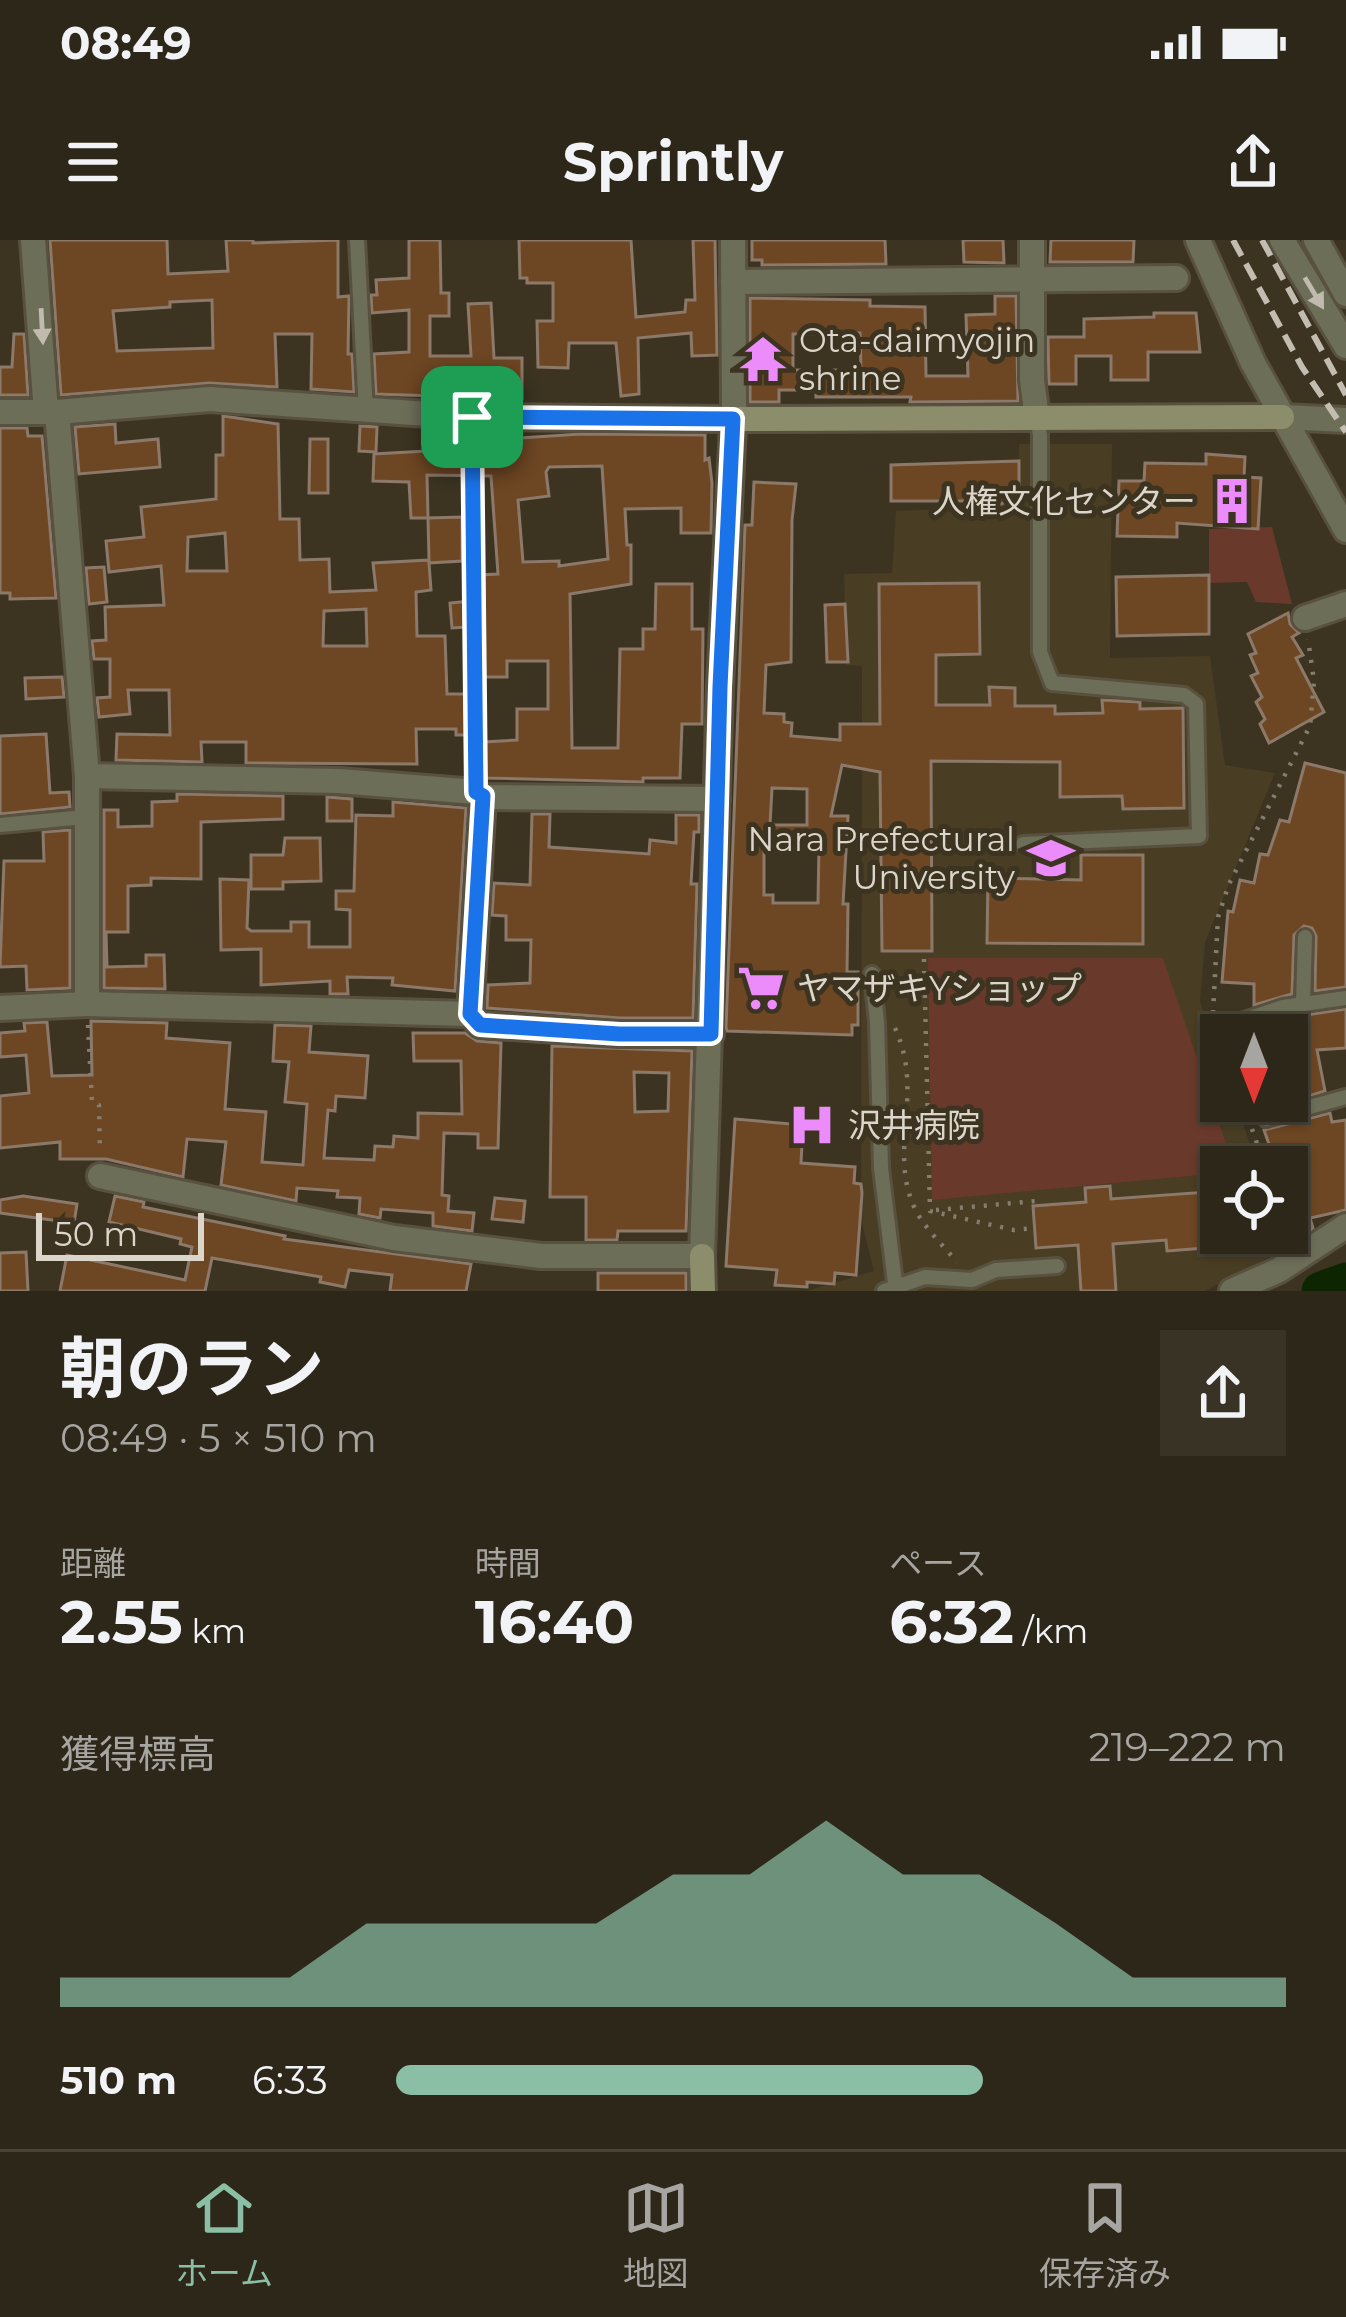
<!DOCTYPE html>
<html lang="ja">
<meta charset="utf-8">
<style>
body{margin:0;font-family:Montserrat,"Noto Sans JP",sans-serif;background:#393326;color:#f1f3f6;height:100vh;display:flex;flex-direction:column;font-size:45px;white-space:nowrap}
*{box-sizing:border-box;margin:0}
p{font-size:39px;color:#a7a5a2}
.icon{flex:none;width:66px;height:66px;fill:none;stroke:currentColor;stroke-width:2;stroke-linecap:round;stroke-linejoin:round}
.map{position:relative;height:1051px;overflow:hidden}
.sheet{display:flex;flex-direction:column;background:#2d2719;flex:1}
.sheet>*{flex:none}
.needle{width:78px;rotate:180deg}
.tools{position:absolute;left:1200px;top:774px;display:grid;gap:24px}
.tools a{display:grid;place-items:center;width:108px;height:108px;border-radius:0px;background:#2d2719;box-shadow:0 3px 9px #0004,0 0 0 3px #484438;font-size:60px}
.scale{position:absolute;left:36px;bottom:30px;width:168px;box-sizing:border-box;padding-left:12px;border:6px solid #dbd5ca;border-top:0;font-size:33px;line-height:42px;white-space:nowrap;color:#dbd5ca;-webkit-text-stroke:9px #3c3421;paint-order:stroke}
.pin{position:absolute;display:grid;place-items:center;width:102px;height:102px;color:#fff;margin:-51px;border-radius:24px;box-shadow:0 6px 18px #0006}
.round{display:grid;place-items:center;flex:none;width:126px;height:126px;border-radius:0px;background:#393326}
.head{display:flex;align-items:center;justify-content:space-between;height:204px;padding:0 60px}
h1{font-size:66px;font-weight:700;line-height:90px}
.stats{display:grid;grid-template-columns:repeat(3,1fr);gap:18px;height:204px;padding:12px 60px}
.stats div{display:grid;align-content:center}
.stats b{font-size:60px;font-weight:700}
.stats small{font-size:33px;font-weight:400}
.stats p{font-size:33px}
.chart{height:336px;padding:24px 60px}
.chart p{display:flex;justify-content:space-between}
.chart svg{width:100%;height:216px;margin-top:12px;fill:#8abfa5;opacity:.7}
ul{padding:0 60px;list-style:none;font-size:39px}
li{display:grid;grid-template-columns:192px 144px 1fr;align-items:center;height:90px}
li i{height:30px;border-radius:15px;background:#8abfa5}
.status{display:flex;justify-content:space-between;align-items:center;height:84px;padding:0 60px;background:#2d2719;direction:ltr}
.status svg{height:33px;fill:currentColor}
header{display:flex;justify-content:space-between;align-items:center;height:156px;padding:0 60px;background:#2d2719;font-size:54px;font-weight:700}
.tabs{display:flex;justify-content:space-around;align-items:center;height:168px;border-top:3px solid #484438;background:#2d2719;font-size:33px;color:#a7a5a2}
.tabs a{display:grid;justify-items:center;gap:6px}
.tabs .current{color:#8abfa5}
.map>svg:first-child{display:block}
.built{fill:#493d23}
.green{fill:#69392c}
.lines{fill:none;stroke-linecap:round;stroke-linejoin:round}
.river{stroke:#0d2500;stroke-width:39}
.building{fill:#6d4623;stroke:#8c7969;stroke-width:3;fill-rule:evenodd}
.lane-casing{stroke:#59513f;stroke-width:20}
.street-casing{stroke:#59513f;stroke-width:30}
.secondary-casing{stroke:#59513f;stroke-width:30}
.path{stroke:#857e6f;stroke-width:4.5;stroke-dasharray:3 9;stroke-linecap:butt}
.lane{stroke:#6d6e58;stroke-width:14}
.street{stroke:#6d6e58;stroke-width:24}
.secondary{stroke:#8c8e6b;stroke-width:24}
.rail{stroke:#c3bdb1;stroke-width:6;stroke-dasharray:18 9;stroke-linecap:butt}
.oneway{fill:#c0bbae}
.route-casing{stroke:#fff;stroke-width:24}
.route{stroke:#1a73e8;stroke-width:15}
.labels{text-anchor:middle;stroke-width:10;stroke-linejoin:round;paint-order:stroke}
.poi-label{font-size:33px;fill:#dbd5ca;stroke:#3c3421;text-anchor:start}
</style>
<div class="status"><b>08:49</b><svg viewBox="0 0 49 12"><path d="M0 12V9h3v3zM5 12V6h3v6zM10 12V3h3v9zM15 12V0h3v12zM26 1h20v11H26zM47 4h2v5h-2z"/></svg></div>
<header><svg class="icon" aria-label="menu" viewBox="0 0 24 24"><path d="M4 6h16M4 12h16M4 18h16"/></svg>Sprintly<svg class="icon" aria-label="share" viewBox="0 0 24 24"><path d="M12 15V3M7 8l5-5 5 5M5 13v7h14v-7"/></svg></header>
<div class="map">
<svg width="1346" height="1051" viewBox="0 0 1346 1051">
<rect width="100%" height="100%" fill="#3c3421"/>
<polygon class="built" points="1019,204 1112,204 1110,418 1210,416 1225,525 1275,533 1205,702 1200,761 1221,821 1221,861 1235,861 1258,927 1221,927 1221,993 1281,993 1286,1008 1205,1051 807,1051 874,1031 861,979 862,426 846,425 844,334 892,333 896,271 993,267 1018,257"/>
<g class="green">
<polygon points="1272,287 1292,364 1256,362 1247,342 1209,343 1209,289"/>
<polygon points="928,718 1163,718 1234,927 1221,927 1221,933 932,960"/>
</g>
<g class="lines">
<polyline class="river" points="1321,1051 1346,1042"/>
</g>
<g class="building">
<path d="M50 0H167L168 34 228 31 226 0H253V3L338 0V57L349 56 348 114H352L354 152 311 149 312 94H275L277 147 209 143 61 155ZM212 60 213 108 117 111 113 71 170 67V62Z"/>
<polygon points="409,0 440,0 441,53 449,53 449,76 430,76 430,116 471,116 468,64 491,63 494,118 522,118 522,159 376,154 374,114 409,112 409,70 372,73 371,55 377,55 376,40 409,38"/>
<polygon points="519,0 631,0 636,77 685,72 686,60 695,60 693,0 715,0 717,115 692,116 691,93 638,98 639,154 621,156 616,103 569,103 568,128 538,127 537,81 553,81 553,43 527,43 527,38 520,38"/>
<polygon points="752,0 885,0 886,24 762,25 762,20 752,20"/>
<polygon points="963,0 1003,0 1004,23 964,22"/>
<polygon points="1051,0 1134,0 1133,22 1050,22"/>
<path d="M995 56H1016L1018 161 910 162 911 157H816V150H779V162H750V58L870 60V66L925 67 926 136H968L966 75 995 74ZM860 93 861 130H793V94Z"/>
<polygon points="1154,73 1196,73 1200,112 1148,112 1148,140 1111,140 1111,116 1076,116 1076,144 1049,144 1048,97 1084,97 1084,79 1154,77"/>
<polygon points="14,94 24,94 28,155 0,155 0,127 12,127"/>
<path d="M223 176 278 184 280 279H299L300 320 329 319 330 352 376 350 373 323 429 320 428 278 462 277V321L429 323 431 350 416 352 417 396H445L447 454H476V495H456V489H416L417 524 246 523V502H201L202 522 116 520 117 494 170 495 169 450H128L130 474 99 477 97 458 110 457V419H94L92 401 106 400 105 367 164 365 161 326 109 332 106 301 144 297 141 267 216 259V215H223ZM225 293 227 331H187L188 297ZM366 369 367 406H323L324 371Z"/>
<polygon points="115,184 116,203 158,199 160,227 79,234 75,187"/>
<polygon points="360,186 377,187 376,212 359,211"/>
<polygon points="0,188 27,188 28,196 42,196 56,358 10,359 10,353 0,353"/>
<path d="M427 190 456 192 455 202 581 194 705 195V220L709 218 712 243 711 293H681V268L625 269 627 305H631V344L570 354 572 508H618L620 409H643V389H655L656 344H692V389H703L702 484H682L680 538H643V542L486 538 484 502 517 500V469H548V421H507V437H483V386L452 388 450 363 481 360 480 335 498 334 491 236 427 235 428 278H411L409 242 373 241 374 214 426 211V215ZM602 226 608 319 559 326V321L523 322 518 260 549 256 546 232 549 227Z"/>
<polygon points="310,199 328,199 328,253 309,253"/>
<polygon points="1206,214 1245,217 1244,237 1261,238 1258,289 1177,283 1177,297 1117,296 1119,241 1144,241 1145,223 1206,224"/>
<polygon points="1019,221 1019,257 993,267 993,261 891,261 891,225"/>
<path d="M754 242 796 244 792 280 791 422 766 425 764 473 784 474V482L792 483 791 496 840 500V484H880L879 344 979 343 980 414 936 415V465H990L989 447 1015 448V466H1055V474L1103 473 1102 460 1140 462V469L1183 468 1184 568 1123 569 1122 556 1060 557V522L931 521 932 711H882L880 532 842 525 831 576H848L843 664H848L847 732H858V785H852V795L727 791 726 787 745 285H752ZM772 548 807 549V585H770ZM764 605H819L818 663H773V655H764Z"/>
<polygon points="104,327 107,362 89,364 86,328"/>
<polygon points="1209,335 1209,394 1117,396 1116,337"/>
<polygon points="845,364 848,422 827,422 825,365"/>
<polygon points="1288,373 1290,384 1299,393 1292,397 1303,415 1296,418 1324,472 1269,503 1260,484 1265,479 1256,462 1262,457 1251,436 1258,433 1250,415 1256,413 1248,394"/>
<polygon points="62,437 64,457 26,459 25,438"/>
<polygon points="46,494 50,553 69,552 70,567 0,574 0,496"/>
<polygon points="1305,523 1346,533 1346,747 1315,751 1316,696 1312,688 1304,686 1294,695 1292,754 1254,765 1254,744 1222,742 1228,671 1233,672 1240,640 1254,643 1260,614 1268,615 1280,580 1289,582"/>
<polygon points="177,554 283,556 283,579 201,582 201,639 151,638 151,645 128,646 128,692 106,692 107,727 146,726 146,715 164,715 165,749 104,748 104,570 118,570 118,587 152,586 152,562 177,561"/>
<polygon points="327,557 352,559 352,581 327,581"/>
<polygon points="393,562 466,568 455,751 392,745 393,738 347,737 348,754 330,754 330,741 261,745 261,709 221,710 220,639 249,640 247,688 251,691 291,691 291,682 309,682 309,707 350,707 350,670 336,669 336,651 354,651 356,575 393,576"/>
<polygon points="532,574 550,574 549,607 649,614 650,600 676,603 676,575 699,575 699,592 694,592 691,644 697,644 693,778 620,778 487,768 488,745 530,743 531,700 506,700 506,676 492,675 494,643 530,645"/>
<polygon points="70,590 70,748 27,750 26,726 0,727 4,621 44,621 43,592"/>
<polygon points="285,598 320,598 321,641 283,642 283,649 251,649 251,615 283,615"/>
<polygon points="1081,615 1143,615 1143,704 987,703 988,638 1081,640"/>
<polygon points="1346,769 1346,808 1317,810 1325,851 1258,872 1254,861 1287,861 1287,795 1257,795 1255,788 1286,778"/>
<polygon points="91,781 167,783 166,798 230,803 225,869 266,872 262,922 303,925 307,864 285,862 289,822 273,821 275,785 311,786 309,812 368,816 365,858 336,856 335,871 328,870 324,918 374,920 375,906 393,907 394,896 418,898 418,873 462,874 461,821 414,821 413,793 465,793 477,801 501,803 498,908 478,908 478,894 444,893 442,955 449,956 448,971 474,973 472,991 433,986 433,973 381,969 380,978 359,974 360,958 337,957 338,951 297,948 296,961 221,945 226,902 187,899 183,937 106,919 60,919 60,902 0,908 0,856 29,853 26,815 0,817 0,793 25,791 24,783 47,782 52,836 92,835"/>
<path d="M552 806 692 811 686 991H618L617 1000H586V957H550ZM634 832 669 833 668 871 635 872Z"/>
<polygon points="1330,873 1332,882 1346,880 1346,970 1310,978 1313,988 1295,1000 1287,977 1287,927 1277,927 1264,890"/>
<polygon points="735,879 803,885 801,923 855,927 854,943 861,944 862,953 856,1035 835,1033 834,1044 807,1042 807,1047 775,1045 777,1030 726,1026"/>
<polygon points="1110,946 1111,959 1221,951 1221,992 1204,993 1205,1008 1167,1011 1166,1000 1113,1004 1116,1051 1081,1051 1078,1005 1036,1008 1033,966 1086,962 1085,948"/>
<polygon points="23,956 77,964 74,983 0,973 0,960"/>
<polygon points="115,956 144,962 143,967 285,996 284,999 471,1024 466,1051 390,1051 392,1035 349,1030 345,1047 320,1042 321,1037 212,1018 205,1051 60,1051 67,1015 185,1040 192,1007 180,1004 181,999 109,982"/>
<polygon points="495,958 525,961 523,982 492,979"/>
<polygon points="26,1012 28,1051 0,1051 0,1013"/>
<rect x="598" y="1033" width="88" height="18"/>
</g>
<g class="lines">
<defs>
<g id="lane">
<polyline points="357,0 366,172"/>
<polyline points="0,585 85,577"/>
<polyline points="1023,604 1199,596 1196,464 1184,455 1052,443 1040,412 1040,195 1037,178"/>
<polyline points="872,734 877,782 881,928 896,1051"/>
<polyline points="1303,763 1305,697"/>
<polyline points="1218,789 1283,767 1346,758"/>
<polyline points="1266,879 1346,857"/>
<polyline points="884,1051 925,1037 972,1040 996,1030 1057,1026"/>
</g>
<g id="street">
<polyline points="33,0 46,172"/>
<polyline points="1032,0 1032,140 1037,178"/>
<polyline points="1198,0 1253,123 1346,290"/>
<polyline points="1282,0 1346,106"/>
<polyline points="1316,0 1346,54"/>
<polyline points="733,42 1176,38"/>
<polyline points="0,172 57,172 210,159 472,177 733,179"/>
<polyline points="1282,177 1346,180"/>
<polyline points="1305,378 1346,364"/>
<polyline points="87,536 339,541 476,552 483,557 717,559"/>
<polyline points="87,764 470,774 480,785 619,794 711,794"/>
<polyline points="0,768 87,764 87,536 57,172"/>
<polyline points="470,774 483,557"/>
<polyline points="100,936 394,998 541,1016 702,1016 720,447 734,165 733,0"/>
<polyline points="1232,1051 1279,1030 1346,986"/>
</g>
<g id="secondary">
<polyline points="733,179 1282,177"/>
<polyline points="702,1016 703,1051"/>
</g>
</defs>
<use href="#lane" class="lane-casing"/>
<use href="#street" class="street-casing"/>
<use href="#secondary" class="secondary-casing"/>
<g class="path">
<polyline points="472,198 476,528"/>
<polyline points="924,719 930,971 1014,990 1035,988"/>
<polyline points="1213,773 1218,677 1229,644 1310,486 1314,441 1308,399"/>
<polyline points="88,785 92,862 99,865 100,912"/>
<path d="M895 788C924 851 890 905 912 962 920 984 942 1004 957 1022"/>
<polyline points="1243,861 1248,878"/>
<polyline points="1252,889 1265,927"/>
<polyline points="936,970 1036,961"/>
</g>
<use href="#lane" class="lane"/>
<use href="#street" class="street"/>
<use href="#secondary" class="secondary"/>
<g class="rail">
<polyline points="1233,0 1302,127 1346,192"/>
<polyline points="1262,0 1346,155"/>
</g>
</g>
<defs><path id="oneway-solid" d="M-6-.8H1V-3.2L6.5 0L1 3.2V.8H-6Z" transform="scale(3)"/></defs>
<g class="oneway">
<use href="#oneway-solid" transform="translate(1314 53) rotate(59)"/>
<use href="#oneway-solid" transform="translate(42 86) rotate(87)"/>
</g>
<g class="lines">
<defs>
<polygon id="route" points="472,177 733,179 720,447 711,794 619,794 480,785 470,774 483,556 476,552"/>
</defs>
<use href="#route" class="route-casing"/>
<use href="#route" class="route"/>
</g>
<defs>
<symbol id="temple-bare" viewBox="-9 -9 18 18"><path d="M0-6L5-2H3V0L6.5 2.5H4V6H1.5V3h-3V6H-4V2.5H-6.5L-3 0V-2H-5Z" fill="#ec8cfa" stroke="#3c3421" stroke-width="2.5" paint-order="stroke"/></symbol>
<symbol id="building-bare" viewBox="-9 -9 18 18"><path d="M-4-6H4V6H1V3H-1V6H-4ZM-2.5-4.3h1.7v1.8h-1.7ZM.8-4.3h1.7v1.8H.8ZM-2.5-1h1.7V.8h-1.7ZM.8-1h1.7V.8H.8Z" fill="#ec8cfa" stroke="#3c3421" stroke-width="2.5" paint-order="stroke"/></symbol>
<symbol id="university-bare" viewBox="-9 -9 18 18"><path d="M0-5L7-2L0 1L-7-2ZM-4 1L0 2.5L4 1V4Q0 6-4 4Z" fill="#ec8cfa" stroke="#3c3421" stroke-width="2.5" paint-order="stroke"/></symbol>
<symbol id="supermarket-bare" viewBox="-9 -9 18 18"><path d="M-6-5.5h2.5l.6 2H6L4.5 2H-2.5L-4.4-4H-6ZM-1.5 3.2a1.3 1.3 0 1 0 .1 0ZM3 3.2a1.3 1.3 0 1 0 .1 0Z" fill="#ec8cfa" stroke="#3c3421" stroke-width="2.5" paint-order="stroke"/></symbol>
<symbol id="hospital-bare" viewBox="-9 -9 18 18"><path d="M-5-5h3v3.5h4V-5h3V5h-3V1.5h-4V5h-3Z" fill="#ec8cfa" stroke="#3c3421" stroke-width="2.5" paint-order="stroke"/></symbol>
</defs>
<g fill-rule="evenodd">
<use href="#temple-bare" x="730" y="86" width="66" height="66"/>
<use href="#building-bare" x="1199" y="228" width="66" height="66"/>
<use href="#university-bare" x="1018" y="585" width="66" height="66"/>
<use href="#supermarket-bare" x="728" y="715" width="66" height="66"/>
<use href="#hospital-bare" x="779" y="852" width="66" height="66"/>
</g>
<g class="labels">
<g class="poi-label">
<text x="799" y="112">Ota-daimyojin<tspan x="799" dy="38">shrine</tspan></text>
<text x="1196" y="273" text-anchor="end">人権文化センター</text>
<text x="1015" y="611" text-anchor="end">Nara Prefectural<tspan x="1015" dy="38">University</tspan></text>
<text x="797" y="760">ヤマザキYショップ</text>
<text x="848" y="897">沢井病院</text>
</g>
</g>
</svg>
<div class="tools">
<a><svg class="needle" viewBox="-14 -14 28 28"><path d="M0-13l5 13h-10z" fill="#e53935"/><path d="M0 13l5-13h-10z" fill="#a7a5a2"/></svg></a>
<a><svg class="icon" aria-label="locate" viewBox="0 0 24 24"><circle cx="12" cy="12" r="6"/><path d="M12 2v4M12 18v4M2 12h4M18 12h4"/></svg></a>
</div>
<div class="scale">50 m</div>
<div class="pin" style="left:472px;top:177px;background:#1e9e55"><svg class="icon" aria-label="arrive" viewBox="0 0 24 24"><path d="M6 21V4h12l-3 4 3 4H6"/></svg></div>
</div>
<section class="sheet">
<div class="head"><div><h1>朝のラン</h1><p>08:49 · 5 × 510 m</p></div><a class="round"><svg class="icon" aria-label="share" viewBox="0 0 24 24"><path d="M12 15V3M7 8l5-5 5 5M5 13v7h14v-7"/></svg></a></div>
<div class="stats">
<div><p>距離</p><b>2.55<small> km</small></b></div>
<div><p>時間</p><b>16:40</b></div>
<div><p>ペース</p><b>6:32<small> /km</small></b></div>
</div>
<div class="chart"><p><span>獲得標高</span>219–222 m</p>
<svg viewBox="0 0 160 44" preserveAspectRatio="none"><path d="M0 44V38L10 38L20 38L30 38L40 27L50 27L60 27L70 27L80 17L90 17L100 6L110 17L120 17L130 27L140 38L150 38L160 38V44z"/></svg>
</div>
<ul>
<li><b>510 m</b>6:33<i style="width:66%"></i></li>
</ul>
</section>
<nav class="tabs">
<a class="current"><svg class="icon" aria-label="home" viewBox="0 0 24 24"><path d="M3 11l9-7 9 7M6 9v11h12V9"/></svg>ホーム</a>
<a><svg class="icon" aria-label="map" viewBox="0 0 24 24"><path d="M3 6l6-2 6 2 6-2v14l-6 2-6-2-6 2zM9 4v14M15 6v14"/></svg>地図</a>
<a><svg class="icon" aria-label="saved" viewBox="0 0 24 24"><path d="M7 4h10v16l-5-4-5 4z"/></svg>保存済み</a>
</nav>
